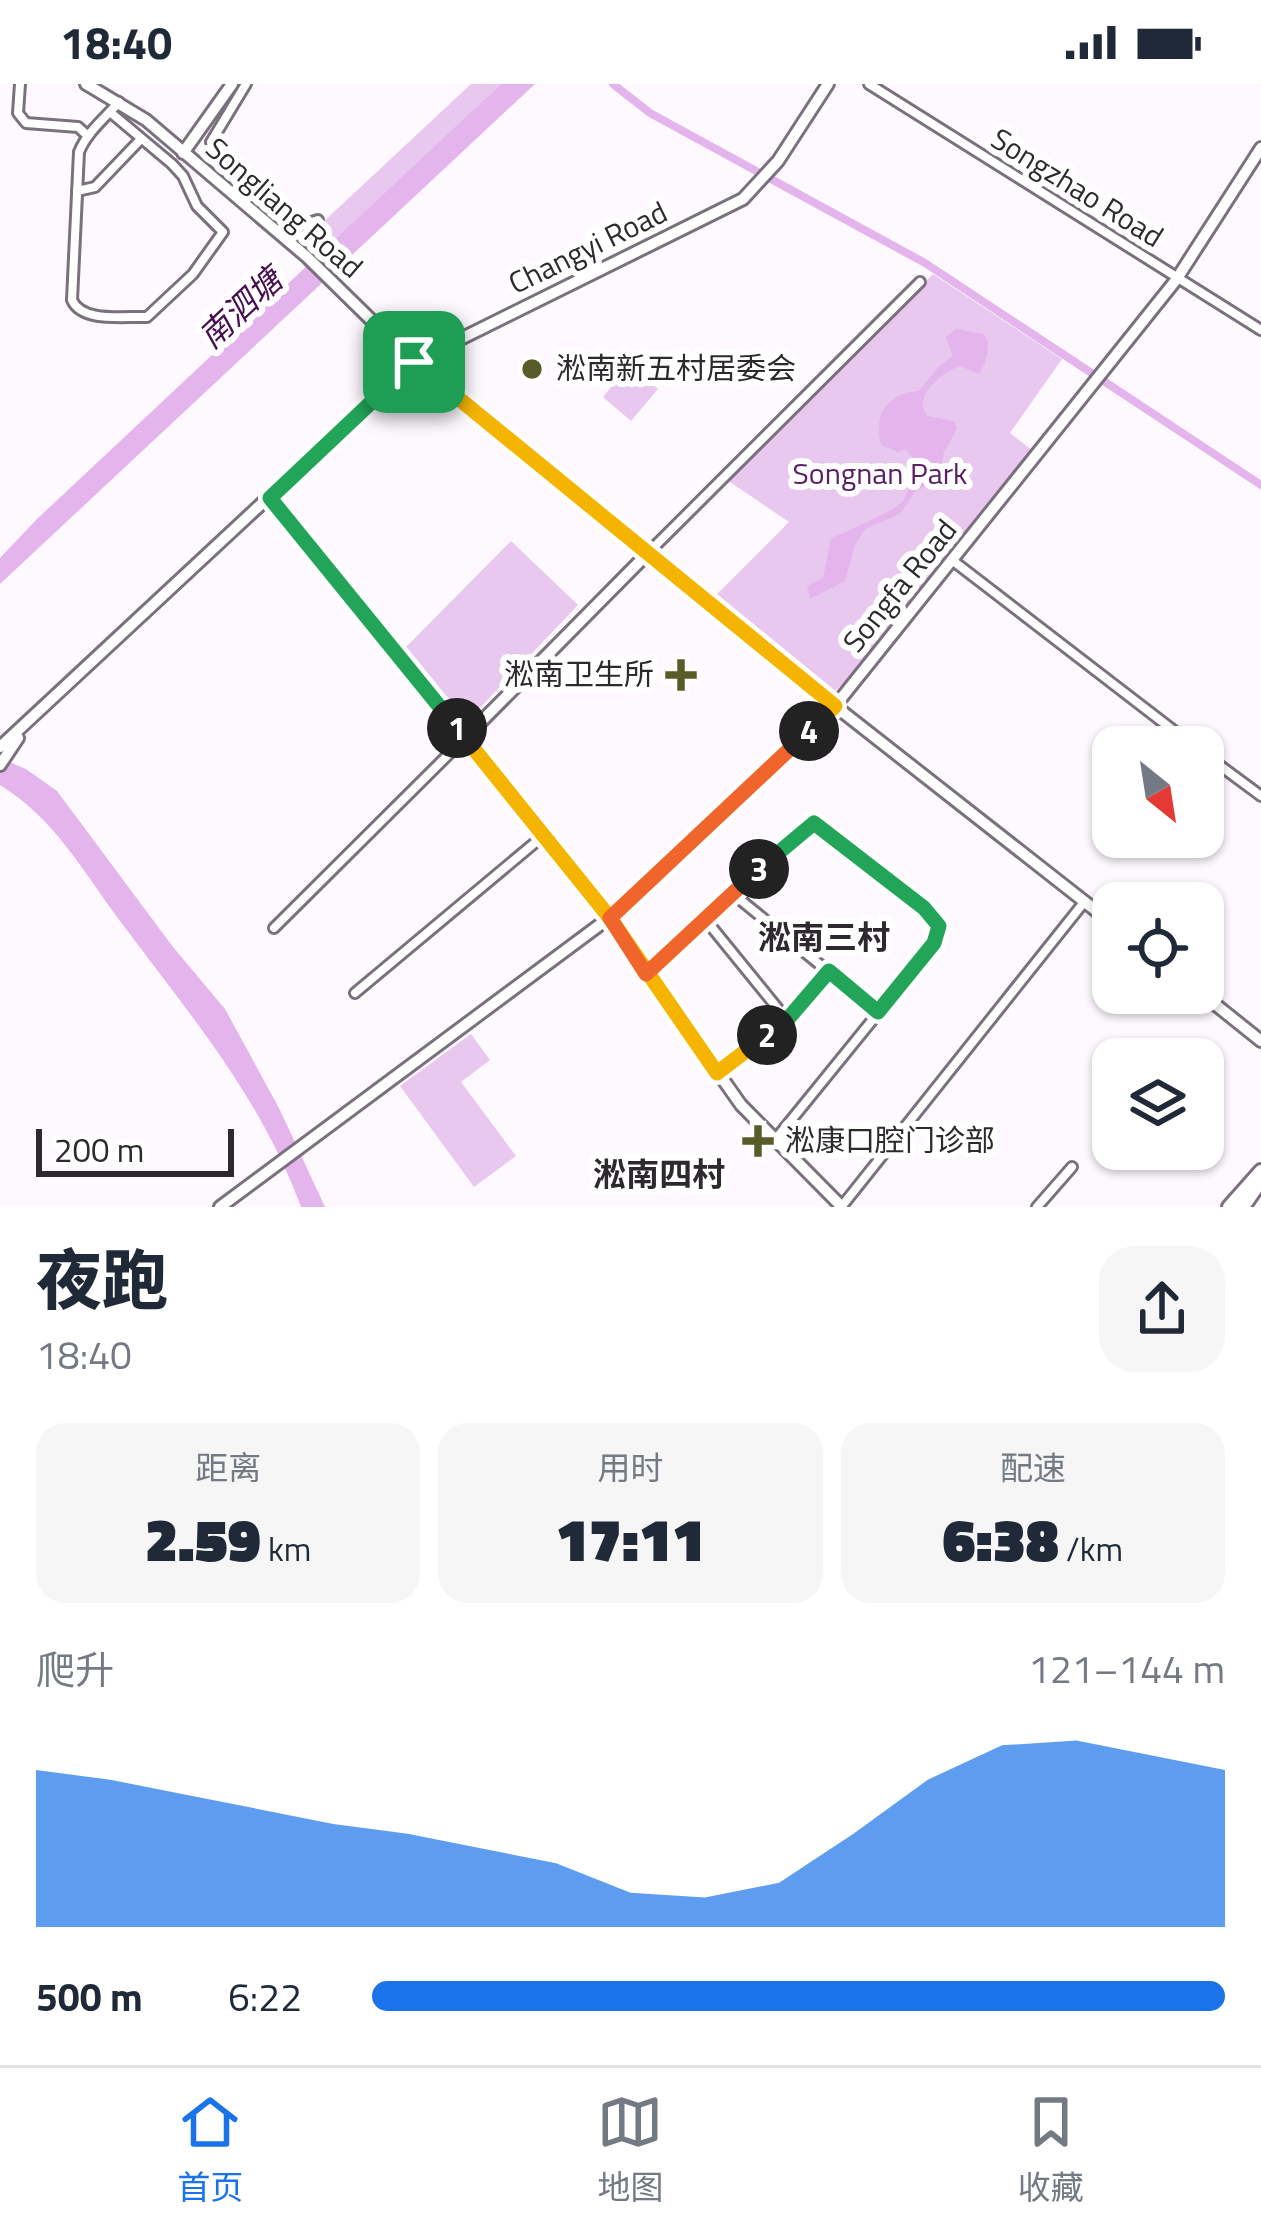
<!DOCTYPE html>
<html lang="zh">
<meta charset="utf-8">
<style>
body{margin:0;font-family:"Titillium Web","Noto Sans SC",sans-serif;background:#f6f6f7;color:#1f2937;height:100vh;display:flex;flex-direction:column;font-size:45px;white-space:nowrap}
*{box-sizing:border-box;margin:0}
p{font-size:39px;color:#747a83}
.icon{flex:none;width:66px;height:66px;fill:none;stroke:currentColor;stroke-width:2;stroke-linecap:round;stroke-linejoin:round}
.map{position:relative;height:1123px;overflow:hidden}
.drawer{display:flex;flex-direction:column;background:#fff;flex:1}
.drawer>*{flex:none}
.needle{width:78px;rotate:150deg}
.buttons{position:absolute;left:1092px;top:642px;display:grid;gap:24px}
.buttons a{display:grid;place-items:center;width:132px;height:132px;border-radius:24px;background:#fff;box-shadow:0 3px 9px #0004;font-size:60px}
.scale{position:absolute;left:36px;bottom:30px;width:198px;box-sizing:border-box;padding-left:12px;border:6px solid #2d292e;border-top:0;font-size:33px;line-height:42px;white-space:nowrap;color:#2d292e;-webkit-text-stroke:9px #fff;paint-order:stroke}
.pin{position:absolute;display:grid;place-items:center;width:102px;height:102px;color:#fff;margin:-51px;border-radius:24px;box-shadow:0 6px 18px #0006}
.km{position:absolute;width:60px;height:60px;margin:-30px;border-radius:50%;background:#222;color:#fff;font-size:33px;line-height:60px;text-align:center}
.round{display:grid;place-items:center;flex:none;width:126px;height:126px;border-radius:36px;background:#f6f6f7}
.head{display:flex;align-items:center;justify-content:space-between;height:204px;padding:0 36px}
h1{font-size:66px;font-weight:800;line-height:90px}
.metrics{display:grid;grid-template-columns:repeat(3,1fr);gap:18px;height:204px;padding:12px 36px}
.metrics div{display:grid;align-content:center;border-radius:30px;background:#f6f6f7;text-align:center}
.metrics b{font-size:60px;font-weight:800}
.metrics small{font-size:33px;font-weight:400}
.metrics p{font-size:33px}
.chart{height:336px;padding:24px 36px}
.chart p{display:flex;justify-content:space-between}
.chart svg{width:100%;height:216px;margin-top:12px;fill:#1a73e8;opacity:.7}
ul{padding:0 36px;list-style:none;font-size:39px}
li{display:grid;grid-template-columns:192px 144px 1fr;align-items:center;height:90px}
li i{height:30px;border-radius:15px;background:#1a73e8}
.status{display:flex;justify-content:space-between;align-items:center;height:84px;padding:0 60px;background:#fff;direction:ltr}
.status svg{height:33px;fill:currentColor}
.menu{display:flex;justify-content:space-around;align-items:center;height:168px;border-top:3px solid #e0e1e3;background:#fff;font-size:33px;color:#747a83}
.menu a{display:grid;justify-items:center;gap:6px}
.menu .selected{color:#1a73e8}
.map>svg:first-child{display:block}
.green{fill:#e9c8ef}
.water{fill:#e4b4ed}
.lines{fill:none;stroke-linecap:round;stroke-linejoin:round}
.canal{stroke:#e4b4ed;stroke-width:8}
.street-casing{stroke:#7b707d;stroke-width:14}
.secondary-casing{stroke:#7b707d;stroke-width:16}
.primary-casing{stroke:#7b707d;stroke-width:18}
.street{stroke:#fff;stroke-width:8}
.secondary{stroke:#fff;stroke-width:10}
.primary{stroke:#fff;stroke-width:12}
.split-1-casing{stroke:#fff;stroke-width:24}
.split-2-casing{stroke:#fff;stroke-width:24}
.split-3-casing{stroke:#fff;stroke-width:24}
.split-4-casing{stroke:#fff;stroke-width:24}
.split-5-casing{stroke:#fff;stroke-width:24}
.split-1{stroke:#22a559;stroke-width:15}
.split-2{stroke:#f5b400;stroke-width:15}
.split-3{stroke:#22a559;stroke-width:15}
.split-4{stroke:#f0652b;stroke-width:15}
.split-5{stroke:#f5b400;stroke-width:15}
.poi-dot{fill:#595c29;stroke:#fff;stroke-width:4.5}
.labels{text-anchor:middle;stroke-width:12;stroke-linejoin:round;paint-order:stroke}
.street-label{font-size:30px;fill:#2d292e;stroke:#fff}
.poi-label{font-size:30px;fill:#2d292e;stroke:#fff;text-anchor:start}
.park-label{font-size:30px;fill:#592063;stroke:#fff}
.water-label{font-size:33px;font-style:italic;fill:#480d52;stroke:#fff}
.neighbourhood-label{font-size:33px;font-weight:bold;fill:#2d292e;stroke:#fff}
</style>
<div class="status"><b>18:40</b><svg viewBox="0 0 49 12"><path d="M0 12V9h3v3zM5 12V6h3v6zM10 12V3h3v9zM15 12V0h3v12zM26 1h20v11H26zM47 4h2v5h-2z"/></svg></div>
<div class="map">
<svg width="1261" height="1123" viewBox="0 0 1261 1123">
<rect width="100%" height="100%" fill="#fef9ff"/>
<g class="green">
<polygon points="471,0 501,0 322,170 305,155"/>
<polygon points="933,190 1062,275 1010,349 1032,366 844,599 835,607 828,605 715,512 789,438 727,396"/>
<polygon points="629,281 658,305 631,337 603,313"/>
<polygon points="511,457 578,521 476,628 458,630 403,566"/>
<polygon points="471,950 490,976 461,998 516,1072 474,1103 400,1002"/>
</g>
<g class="water">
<polygon points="501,0 535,0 0,500 0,474 36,436"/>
<path d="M956 245 984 250C992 260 986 280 979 290L960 282C941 289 912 312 927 332L954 337 957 345 944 368 938 397 916 406 900 430 865 445 855 461 845 497 810 515 807 502 823 494 831 454C844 449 896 426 903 417 910 406 911 392 919 380L905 365 898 368 881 361C873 330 888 309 919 307L938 283 953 272 946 253Z"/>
<path d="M0 674 26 685 57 707 173 863 225 925 279 1024 325 1123H301C262 1015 188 928 120 837 83 787 54 734 0 701Z"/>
</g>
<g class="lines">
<polyline class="canal" points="613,0 650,29 925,179 1261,401"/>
<defs>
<g id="street">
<polyline points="20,0 18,29 26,39 78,43 88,52"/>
<polyline points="246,0 211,58 216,72 292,134 303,141 318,136"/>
<polyline points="869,0 1261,246"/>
<path d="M110 28 172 80 183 92 197 122 223 148 193 190 147 233C124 232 82 239 72 216L79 68C87 48 105 34 119 18"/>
<polyline points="77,107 95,103 141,55"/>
<polyline points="649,468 920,198"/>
<polyline points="952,476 1195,663"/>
<polyline points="1203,669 1261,712"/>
<polyline points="732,809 878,928"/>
<polyline points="705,835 787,936 717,989"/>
<polyline points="274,844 464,655"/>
<polyline points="647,889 779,766 814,739 924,824 939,842 926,870 775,1056"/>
<polyline points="355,909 543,752"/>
<polyline points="787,936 828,887"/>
<polyline points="842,1122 1085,817"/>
<polyline points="1037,1123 1072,1083"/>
</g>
<g id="secondary">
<polyline points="86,0 146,36 307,173 414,278 835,622 1113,840"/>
<polyline points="183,69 232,0"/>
<polyline points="270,414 609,834 741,1021 842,1123"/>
<polyline points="465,654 649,468"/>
<polyline points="0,663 414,278 743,115 778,77 828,0"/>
<polyline points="0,681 18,654"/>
<polyline points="1201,909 1261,957"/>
<polyline points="220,1123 609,834 835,622 1176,196 1261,64"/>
</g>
<g id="primary">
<polyline points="1229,1123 1261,1087"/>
<polyline points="1243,1123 1261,1097"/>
</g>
</defs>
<use href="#street" class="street-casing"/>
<use href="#secondary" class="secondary-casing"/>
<use href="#primary" class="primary-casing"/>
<use href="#street" class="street"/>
<use href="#secondary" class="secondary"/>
<use href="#primary" class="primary"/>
</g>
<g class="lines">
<defs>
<polyline id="split-1" points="414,278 270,414 457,644"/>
<polyline id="split-2" points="457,644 610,834 717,989 767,951"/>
<polyline id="split-3" points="759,785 814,739 924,824 939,842 934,859 878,928 829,887 787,936 767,951"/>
<polyline id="split-4" points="759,785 646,890 610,834 809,647"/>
<polyline id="split-5" points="414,278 835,622 809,647"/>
</defs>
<use href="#split-1" class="split-1-casing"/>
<use href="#split-2" class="split-2-casing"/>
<use href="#split-3" class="split-3-casing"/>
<use href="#split-4" class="split-4-casing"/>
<use href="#split-5" class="split-5-casing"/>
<use href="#split-1" class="split-1"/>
<use href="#split-2" class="split-2"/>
<use href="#split-3" class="split-3"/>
<use href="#split-4" class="split-4"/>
<use href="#split-5" class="split-5"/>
</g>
<g class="poi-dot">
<circle cx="532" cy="285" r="12"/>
<path d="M675 573h12v12h12v12h-12v12h-12v-12h-12v-12h12z"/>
<path d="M752 1039h12v12h12v12h-12v12h-12v-12h-12v-12h12z"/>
</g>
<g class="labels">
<g class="street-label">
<text transform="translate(1077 104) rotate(32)" y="10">Songzhao Road</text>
<text transform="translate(284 124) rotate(41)" y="10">Songliang Road</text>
<text transform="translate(588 164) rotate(-26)" y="10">Changyi Road</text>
<text transform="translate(900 502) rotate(-51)" y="10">Songfa Road</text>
</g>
<g class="poi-label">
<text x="556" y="295">淞南新五村居委会</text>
<text x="654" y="601" text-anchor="end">淞南卫生所</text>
<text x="785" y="1067">淞康口腔门诊部</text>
</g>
<g class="park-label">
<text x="880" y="400">Songnan Park</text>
</g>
<g class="water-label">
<text transform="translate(240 224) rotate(-43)" y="12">南泗塘</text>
</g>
<g class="neighbourhood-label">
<text x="824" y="865">淞南三村</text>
<text x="659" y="1102">淞南四村</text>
</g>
</g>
</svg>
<div class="buttons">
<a><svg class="needle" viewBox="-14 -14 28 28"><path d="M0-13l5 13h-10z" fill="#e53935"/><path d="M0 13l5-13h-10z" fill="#747a83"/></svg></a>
<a><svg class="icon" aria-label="locate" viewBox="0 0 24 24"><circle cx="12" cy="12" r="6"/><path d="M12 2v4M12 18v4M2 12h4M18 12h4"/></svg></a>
<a><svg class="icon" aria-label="layers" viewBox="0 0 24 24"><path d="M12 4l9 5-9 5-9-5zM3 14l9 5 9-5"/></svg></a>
</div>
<div class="scale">200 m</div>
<div class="pin" style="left:414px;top:278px;background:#1e9e55"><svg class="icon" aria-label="arrive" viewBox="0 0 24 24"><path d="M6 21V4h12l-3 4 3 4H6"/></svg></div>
<b class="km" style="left:457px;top:644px">1</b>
<b class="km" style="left:767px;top:951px">2</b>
<b class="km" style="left:759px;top:785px">3</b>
<b class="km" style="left:809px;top:647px">4</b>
</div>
<section class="drawer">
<div class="head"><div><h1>夜跑</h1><p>18:40</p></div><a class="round"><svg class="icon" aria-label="share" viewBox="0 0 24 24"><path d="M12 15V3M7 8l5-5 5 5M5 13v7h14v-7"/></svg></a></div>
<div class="metrics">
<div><p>距离</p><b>2.59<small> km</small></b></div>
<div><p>用时</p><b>17:11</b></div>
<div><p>配速</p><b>6:38<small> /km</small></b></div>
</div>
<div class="chart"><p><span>爬升</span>121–144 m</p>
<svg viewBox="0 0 160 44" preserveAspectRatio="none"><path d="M0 44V12L10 14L20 17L30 20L40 23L50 25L60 28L70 31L80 37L90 38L100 35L110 25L120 14L130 7L140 6L150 9L160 12V44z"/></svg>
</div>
<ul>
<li><b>500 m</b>6:22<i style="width:100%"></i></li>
</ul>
</section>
<nav class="menu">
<a class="selected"><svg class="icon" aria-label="home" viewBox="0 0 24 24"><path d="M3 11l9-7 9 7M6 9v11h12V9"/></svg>首页</a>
<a><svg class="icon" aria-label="map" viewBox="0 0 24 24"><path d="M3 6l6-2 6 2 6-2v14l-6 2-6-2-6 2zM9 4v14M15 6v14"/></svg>地图</a>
<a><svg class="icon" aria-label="saved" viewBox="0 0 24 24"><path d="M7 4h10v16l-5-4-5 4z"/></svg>收藏</a>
</nav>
